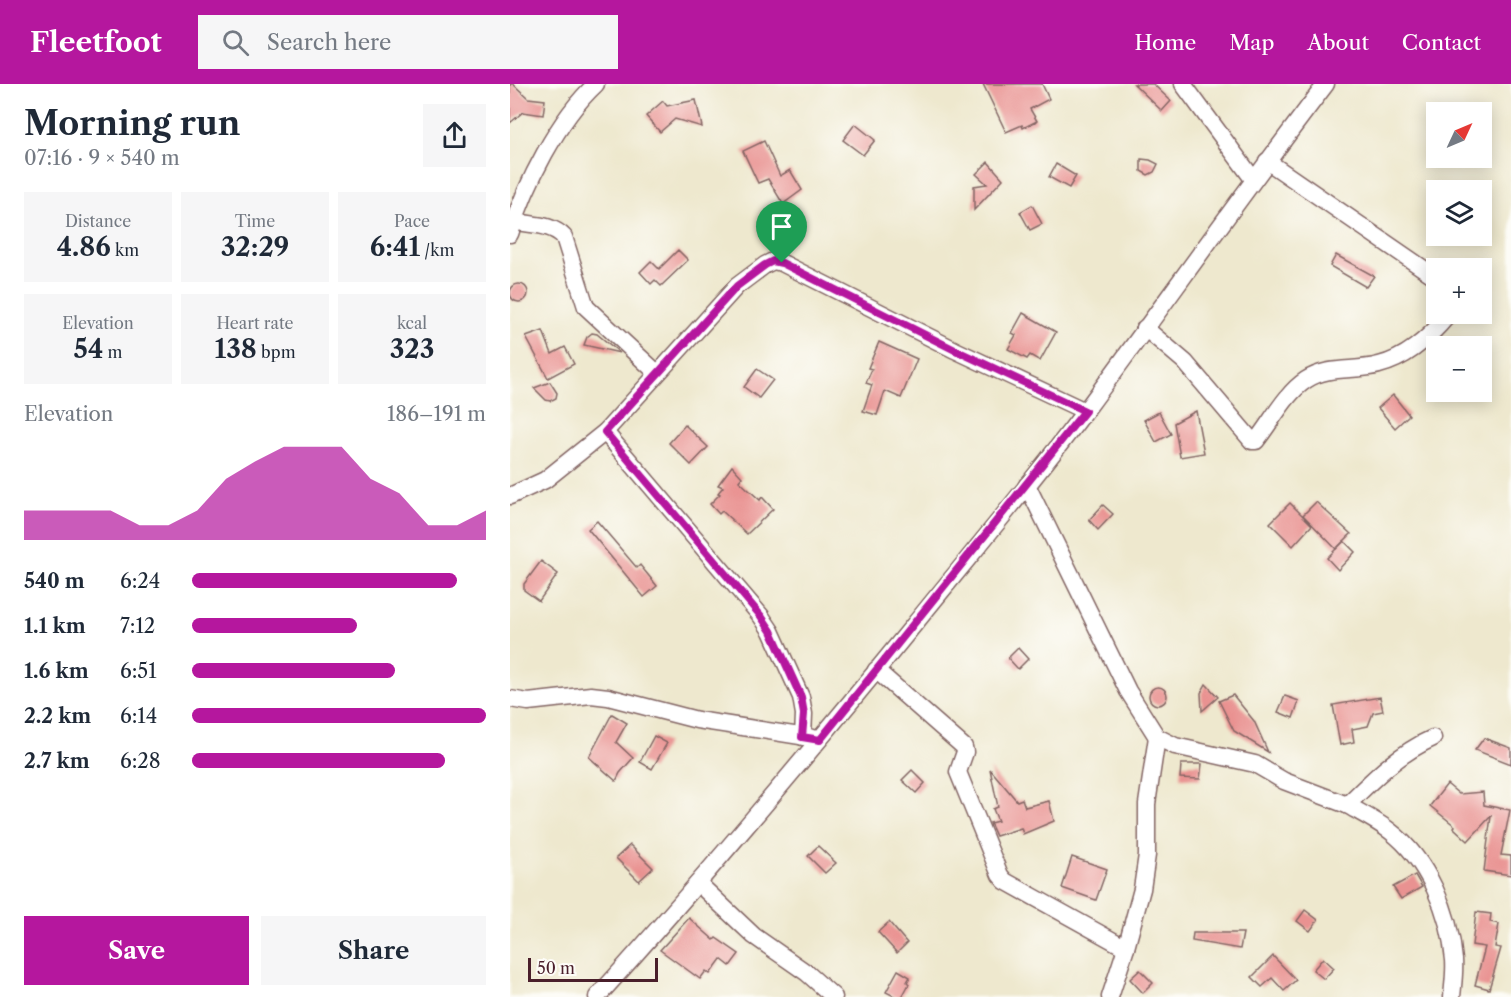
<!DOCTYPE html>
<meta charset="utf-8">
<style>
body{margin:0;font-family:"Libre Caslon Text",serif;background:#f6f6f7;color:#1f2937;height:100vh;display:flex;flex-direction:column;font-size:22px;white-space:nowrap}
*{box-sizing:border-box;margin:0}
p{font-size:20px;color:#747a83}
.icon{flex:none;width:33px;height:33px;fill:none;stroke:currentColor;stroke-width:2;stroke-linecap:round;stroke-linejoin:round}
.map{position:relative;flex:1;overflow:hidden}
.sheet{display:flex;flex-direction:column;background:#fff;width:510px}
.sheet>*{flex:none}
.needle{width:39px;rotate:46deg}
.tools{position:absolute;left:916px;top:18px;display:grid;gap:12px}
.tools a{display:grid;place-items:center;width:66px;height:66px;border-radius:0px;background:#fff;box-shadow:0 3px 15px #0003;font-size:30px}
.scale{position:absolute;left:18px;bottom:15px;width:130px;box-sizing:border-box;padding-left:6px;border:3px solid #4a1f2b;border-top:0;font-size:16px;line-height:21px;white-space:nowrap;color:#4a1f2b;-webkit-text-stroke:4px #fdfcf7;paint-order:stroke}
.pin{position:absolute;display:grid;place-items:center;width:51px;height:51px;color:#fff;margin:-62px -26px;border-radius:50% 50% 50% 0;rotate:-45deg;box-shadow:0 0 6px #0007}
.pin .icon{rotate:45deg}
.round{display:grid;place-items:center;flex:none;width:63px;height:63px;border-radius:0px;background:#f6f6f7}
.headline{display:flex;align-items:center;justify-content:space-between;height:102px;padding:0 24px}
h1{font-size:33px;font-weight:700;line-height:45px}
.figures{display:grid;grid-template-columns:repeat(3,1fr);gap:9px;height:102px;padding:6px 24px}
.figures div{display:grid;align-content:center;border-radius:0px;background:#f6f6f7;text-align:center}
.figures b{font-size:26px;font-weight:700}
.figures small{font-size:16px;font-weight:400}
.figures p{font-size:16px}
.chart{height:168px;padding:12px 24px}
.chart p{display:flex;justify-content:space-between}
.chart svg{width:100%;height:108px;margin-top:6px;fill:#b5179e;opacity:.7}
.button{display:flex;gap:12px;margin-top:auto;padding:12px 24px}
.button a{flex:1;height:69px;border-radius:0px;background:#b5179e;color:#fff;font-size:24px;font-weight:700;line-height:69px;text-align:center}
.button a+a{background:#f6f6f7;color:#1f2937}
ul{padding:0 24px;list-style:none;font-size:20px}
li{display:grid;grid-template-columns:96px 72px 1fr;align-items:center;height:45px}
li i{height:15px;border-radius:8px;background:#b5179e}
header{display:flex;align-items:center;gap:36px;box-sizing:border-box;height:84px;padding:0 30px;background:#b5179e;color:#fff}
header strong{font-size:28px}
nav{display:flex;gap:33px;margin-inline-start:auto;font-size:21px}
.search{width:420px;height:54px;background:#f6f6f7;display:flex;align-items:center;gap:15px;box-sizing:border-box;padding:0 21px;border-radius:0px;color:#747a83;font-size:22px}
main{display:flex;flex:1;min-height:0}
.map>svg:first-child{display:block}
.building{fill:#e99291}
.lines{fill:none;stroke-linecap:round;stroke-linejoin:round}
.street-casing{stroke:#836564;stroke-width:19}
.street{stroke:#fff;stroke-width:16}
.route-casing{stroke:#fff;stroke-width:12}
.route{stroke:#b5179e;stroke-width:8}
</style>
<header>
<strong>Fleetfoot</strong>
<div class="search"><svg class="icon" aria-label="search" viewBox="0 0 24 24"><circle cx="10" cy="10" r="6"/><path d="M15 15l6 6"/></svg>Search here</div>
<nav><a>Home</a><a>Map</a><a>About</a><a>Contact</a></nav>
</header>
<main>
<section class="sheet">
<div class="headline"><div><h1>Morning run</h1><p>07:16 · 9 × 540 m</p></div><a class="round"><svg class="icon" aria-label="share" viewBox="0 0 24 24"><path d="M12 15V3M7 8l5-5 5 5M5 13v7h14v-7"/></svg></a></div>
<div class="figures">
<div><p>Distance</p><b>4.86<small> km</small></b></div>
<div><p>Time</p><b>32:29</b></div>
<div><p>Pace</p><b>6:41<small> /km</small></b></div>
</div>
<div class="figures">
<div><p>Elevation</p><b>54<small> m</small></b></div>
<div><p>Heart rate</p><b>138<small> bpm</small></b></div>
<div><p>kcal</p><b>323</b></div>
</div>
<div class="chart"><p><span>Elevation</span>186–191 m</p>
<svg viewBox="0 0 160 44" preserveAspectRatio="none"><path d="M0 44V32L10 32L20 32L30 32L40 38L50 38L60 32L70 19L80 12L90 6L100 6L110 6L120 19L130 25L140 38L150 38L160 32V44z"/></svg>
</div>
<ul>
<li><b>540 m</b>6:24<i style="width:90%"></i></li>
<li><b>1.1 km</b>7:12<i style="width:56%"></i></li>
<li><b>1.6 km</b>6:51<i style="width:69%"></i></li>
<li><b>2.2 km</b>6:14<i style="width:100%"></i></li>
<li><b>2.7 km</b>6:28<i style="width:86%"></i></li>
</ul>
<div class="button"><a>Save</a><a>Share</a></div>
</section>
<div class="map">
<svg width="1001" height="913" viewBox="0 0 1001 913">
<rect width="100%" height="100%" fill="#fdfcf7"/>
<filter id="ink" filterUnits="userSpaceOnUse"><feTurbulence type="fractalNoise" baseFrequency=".0167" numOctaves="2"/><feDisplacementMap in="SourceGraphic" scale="12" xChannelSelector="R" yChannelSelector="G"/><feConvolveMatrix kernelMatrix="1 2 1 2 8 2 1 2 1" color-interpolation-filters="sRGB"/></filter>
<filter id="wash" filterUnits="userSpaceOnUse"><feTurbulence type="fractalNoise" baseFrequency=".008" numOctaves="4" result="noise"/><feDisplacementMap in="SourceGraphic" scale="24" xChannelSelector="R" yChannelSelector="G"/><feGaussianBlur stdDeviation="1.35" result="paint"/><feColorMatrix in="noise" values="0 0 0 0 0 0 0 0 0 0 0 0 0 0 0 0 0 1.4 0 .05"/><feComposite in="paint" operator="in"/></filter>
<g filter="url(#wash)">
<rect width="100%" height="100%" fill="#eee8ce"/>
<g id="blocks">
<g class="building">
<polygon points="0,0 3,0 18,14 35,16 33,31 13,28 0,39"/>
<polygon points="473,0 532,0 539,15 520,25 527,37 513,44 512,41 496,48"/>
<polygon points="624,0 643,0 661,17 652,27"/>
<polygon points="186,16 192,43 165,35 150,48 136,32 153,17 157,22"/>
<polygon points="345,40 365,56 353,71 333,56"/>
<polygon points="254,57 270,92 280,86 292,106 273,120 258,95 248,99 233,67"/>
<polygon points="631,75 640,76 648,80 644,88 638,91 631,87"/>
<polygon points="478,78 493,95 464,126 464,102 477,100 466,90"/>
<polygon points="546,80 566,92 559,104 539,93"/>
<polygon points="522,121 532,140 520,146 510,128"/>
<polygon points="168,166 178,176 151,202 145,196 141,200 130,188 141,177 149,185"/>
<polygon points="826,171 864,192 856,203 820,182"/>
<circle cx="9" cy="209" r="9"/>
<polygon points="513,229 546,248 530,277 520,271 517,275 498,265 506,251 502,249"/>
<polygon points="33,247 42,270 55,263 64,280 38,294 16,253"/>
<polygon points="82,249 87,250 110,269 74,261 77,253"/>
<polygon points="369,258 407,275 391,314 375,307 367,331 353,327 362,301 356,299 362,285 358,284"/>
<polygon points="247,285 263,296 249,314 234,303"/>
<polygon points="40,298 47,309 46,314 40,317 36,316 24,304"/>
<polygon points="883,311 899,331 885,344 868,324"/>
<polygon points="686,327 694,369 670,373 664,339"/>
<polygon points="649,328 661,350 646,358 634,336"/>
<polygon points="175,341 198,363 181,381 159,359"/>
<polygon points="222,382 232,393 229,397 250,416 252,413 263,425 237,450 212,427 209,430 200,420 210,410 208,409 213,403 208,401"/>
<polygon points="806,418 841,450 826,465 793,431"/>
<polygon points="780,419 802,441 783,462 760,439"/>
<polygon points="593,421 603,430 588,446 579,436"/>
<polygon points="87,437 127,484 130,481 147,502 134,513 78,445"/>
<polygon points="834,457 845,468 828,486 817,474"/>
<polygon points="31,477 48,490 29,517 14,506 14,500"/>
<polygon points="508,564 518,575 508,585 498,574"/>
<polygon points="696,600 708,613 692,627 691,609"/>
<circle cx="648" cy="612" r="9"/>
<polygon points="723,611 744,637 758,668 724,647 709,617"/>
<polygon points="775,612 789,617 783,634 768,628"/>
<polygon points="870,613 873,627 863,629 858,642 842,645 844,658 830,661 823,621"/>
<polygon points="102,630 117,639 106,658 123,674 110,689 106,697 79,673"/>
<polygon points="144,652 157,659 142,685 130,678"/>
<polygon points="974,654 1001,664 1001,680 965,666"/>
<polygon points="671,680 692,680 690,695 670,694"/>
<polygon points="480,685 507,717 512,715 515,723 539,717 544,737 513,750 511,744 486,752 480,739 488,737 483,725 488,723"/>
<polygon points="402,686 415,699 406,709 392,696"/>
<polygon points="937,700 949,710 973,708 974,721 1000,726 991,771 1001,772 1001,791 974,787 981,732 958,757 944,744 945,742 920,722"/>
<polygon points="120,761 143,784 129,797 106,774"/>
<polygon points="308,762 326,779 315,789 298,772"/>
<polygon points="562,773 597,785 586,816 552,804"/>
<polygon points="905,791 912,803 891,815 883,803"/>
<polygon points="795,826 808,836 800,847 787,837"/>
<polygon points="966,828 981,830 980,838 989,840 985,863 991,864 979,905 965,901 975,863 962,861"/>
<polygon points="179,834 204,856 206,854 229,870 220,882 211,875 200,890 196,887 190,895 150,866"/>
<polygon points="379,838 397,859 387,869 368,848"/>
<polygon points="683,849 733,849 730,865 682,857"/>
<polygon points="763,872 786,896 774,907 762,894 752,903 742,893"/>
<polygon points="813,874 824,884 814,895 803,886"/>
<polygon points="388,886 400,893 397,898 399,900 392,913 386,913 376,908"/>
<polygon points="630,886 643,899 633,909 620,895"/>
</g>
</g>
</g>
<g filter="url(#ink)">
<use href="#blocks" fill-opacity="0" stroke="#836564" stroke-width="1.5"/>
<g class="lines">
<defs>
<g id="street">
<polyline points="673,0 743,95"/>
<polyline points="757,77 927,194"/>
<path d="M0 136C18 142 40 138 54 153L76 223 147 289"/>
<path d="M0 150C15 101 48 35 86 0"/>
<path d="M635 244 675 278 742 357H746C762 337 775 310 796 296 819 281 844 288 869 281 898 274 921 252 939 230"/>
<polyline points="95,348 251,532 261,547 291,613 294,630 293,653"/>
<polyline points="517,401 618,607 647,653"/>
<polyline points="0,412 35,396 95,348 227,202 255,181 263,177 272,179 445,266 575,327"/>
<polyline points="366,586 454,663 455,668 448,688 490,791 495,797 616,864"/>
<polyline points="0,615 18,618 81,611 98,613 187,636 303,654"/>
<path d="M923 654C889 669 863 695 837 721 851 729 867 737 880 747 918 776 940 829 944 876 945 888 943 901 942 913"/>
<polyline points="188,799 244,852 297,889 324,913"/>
<path d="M87 913C196 793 300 668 403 542 461 470 521 400 576 326 656 218 734 107 816 0"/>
<polyline points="600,913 616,864 632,805 637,771 637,720 647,653 665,662 745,680 774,697 837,721"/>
</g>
</defs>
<use href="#street" class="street-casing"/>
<use href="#street" class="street"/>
</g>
</g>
<g class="lines" filter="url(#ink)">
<defs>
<polygon id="route" points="263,177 272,179 445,266 575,327 310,656 292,653 294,630 291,613 261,547 251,532 95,348 227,202 255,181"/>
</defs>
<use href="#route" class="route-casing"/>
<use href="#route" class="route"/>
</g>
</svg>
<div class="tools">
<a><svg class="needle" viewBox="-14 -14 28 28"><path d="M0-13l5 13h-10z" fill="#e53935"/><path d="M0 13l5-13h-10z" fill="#747a83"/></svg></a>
<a><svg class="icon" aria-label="layers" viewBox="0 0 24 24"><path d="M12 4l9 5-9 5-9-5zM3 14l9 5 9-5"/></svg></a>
<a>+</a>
<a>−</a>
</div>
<div class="scale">50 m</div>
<div class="pin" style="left:272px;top:179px;background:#1e9e55"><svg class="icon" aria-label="arrive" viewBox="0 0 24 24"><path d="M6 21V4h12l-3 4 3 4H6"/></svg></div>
</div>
</main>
